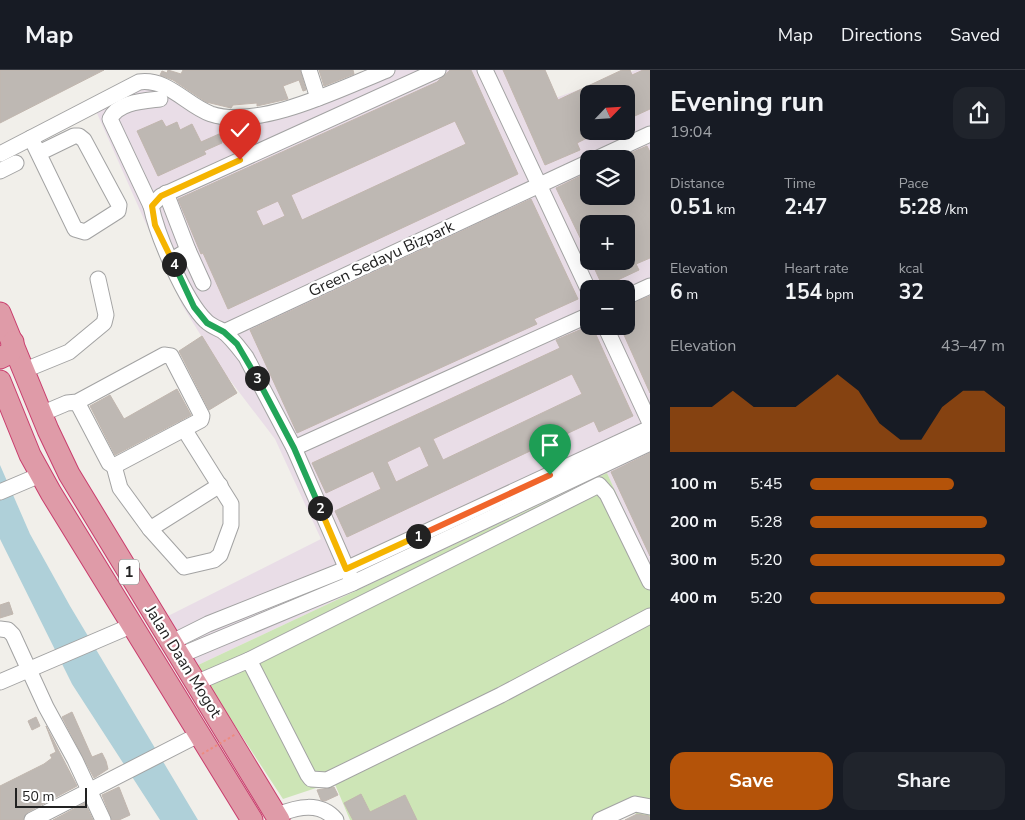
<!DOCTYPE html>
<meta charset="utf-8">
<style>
body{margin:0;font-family:"Nunito Sans",sans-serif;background:#20242c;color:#f1f3f6;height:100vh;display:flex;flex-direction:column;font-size:19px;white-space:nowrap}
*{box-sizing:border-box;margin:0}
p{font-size:16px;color:#9ea1a6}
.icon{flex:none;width:28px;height:28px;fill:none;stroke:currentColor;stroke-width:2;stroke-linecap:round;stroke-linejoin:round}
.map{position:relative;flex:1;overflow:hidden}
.sheet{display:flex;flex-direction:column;background:#171b24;width:375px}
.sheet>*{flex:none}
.needle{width:32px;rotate:65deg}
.fabs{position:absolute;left:580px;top:15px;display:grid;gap:10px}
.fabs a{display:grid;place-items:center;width:55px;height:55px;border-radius:10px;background:#171b24;box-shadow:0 5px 20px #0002;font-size:25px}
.scale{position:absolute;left:15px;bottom:12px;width:72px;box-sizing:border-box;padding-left:5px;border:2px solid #222;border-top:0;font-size:14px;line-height:18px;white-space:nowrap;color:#222;-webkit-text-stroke:4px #fff;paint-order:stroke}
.pin{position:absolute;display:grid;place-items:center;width:42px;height:42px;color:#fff;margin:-51px -21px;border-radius:50% 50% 50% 0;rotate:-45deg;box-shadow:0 0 5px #0007}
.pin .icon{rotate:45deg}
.km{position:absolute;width:25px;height:25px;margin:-12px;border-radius:50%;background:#222;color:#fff;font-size:14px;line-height:25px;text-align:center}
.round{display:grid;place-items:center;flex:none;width:52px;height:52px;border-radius:15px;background:#20242c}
.overview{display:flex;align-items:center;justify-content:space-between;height:85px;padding:0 20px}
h1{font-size:28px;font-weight:700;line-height:38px}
.figures{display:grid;grid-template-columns:repeat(3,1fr);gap:8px;height:85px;padding:5px 20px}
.figures div{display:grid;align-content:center}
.figures b{font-size:21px;font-weight:700}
.figures small{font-size:14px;font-weight:400}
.figures p{font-size:14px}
.chart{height:140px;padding:10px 20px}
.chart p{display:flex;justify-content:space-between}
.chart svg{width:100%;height:90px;margin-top:5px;fill:#b45309;opacity:.7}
.primary-button{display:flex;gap:10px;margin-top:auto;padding:10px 20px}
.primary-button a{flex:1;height:58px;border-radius:15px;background:#b45309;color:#fff;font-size:20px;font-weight:700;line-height:58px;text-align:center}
.primary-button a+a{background:#20242c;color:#f1f3f6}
ul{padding:0 20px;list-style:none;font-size:16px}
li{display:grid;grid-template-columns:80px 60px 1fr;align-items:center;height:38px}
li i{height:12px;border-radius:6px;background:#b45309}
header{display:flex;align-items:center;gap:30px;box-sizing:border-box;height:70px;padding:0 25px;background:#171b24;border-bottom:1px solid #363941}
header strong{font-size:24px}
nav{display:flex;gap:28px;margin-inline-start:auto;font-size:18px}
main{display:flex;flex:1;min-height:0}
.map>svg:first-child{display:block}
.industrial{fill:#e9dde7;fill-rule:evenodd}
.grass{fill:#cde5b6}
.water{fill:#afd0d9}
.building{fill:#beb8b3;stroke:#c1b6ae;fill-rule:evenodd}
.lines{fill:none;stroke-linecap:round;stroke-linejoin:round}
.minor-casing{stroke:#a3a3a3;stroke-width:17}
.highway-casing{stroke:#c93d6d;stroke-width:23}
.minor{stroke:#fff;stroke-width:15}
.highway{stroke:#df9ba8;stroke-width:21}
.path-bridge{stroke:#ec8b80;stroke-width:2;stroke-dasharray:2.5 2.5;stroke-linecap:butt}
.split-1-casing{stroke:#fff;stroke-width:10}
.split-2-casing{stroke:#fff;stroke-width:10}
.split-3-casing{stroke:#fff;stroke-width:10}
.split-4-casing{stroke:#fff;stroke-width:10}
.split-5-casing{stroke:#fff;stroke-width:10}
.split-1{stroke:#f0652b;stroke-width:6}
.split-2{stroke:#f5b400;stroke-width:6}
.split-3{stroke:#22a559;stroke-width:6}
.split-4{stroke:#22a559;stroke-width:6}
.split-5{stroke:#f5b400;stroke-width:6}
.labels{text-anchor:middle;stroke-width:4.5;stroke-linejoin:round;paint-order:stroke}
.shield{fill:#fff;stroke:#646464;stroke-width:1}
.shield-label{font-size:15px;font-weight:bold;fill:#222}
.street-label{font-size:16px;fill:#222;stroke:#fff}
</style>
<header>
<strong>Map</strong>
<nav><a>Map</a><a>Directions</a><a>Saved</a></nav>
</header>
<main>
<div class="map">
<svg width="650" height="750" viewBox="0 0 650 750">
<rect width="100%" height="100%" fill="#f1efea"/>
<path class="industrial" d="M388 0H543L555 28 636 0H650V498L607 403 196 596 164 548 321 469 275 369 223 301 182 235 96 41 148 13 190 33 262 46ZM589 24H626V61H589ZM589 89H626V126H589ZM589 154H626V191H589ZM589 219H626V256H589Z"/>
<polygon class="grass" points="607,403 650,498 650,750 639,750 634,740 615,750 350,750 334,712 283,729 196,596"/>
<polygon class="water" points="0,395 30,464 70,536 198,750 160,750 72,614 0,469"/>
<g class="building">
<polygon points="0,0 104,0 0,53"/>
<polygon points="168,0 181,4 183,0 300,0 306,20 303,21 299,10 283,16 288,29 257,36 257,33 233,35 231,38 206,32 173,10 160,5 162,1 167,3"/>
<polygon points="319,0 353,0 354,4 324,16"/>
<path d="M450 0H471L518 104 228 239 203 183 201 184 178 129 437 12ZM455 51 466 74 302 150 291 125ZM278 131 285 146 263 156 256 141Z"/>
<polygon points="503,0 545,0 558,30 622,0 630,0 632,5 643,0 650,0 650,39 626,50 626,24 589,24 589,67 577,73 580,80 545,95"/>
<polygon points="162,50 166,57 177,52 180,60 192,54 201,72 219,64 222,73 204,81 206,84 158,106 137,61"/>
<polygon points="647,76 650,82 650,188 636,194 639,200 603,217 591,191 626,191 626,154 589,154 589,186 556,118 589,102 589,126 626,126 626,85"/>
<polygon points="531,129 578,229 534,249 537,254 297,363 250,260"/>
<polygon points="650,226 650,323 620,256 626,256 626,236"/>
<path d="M589 256H592L633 346 599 362 594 351 347 467 335 441 381 419 373 401 326 423 312 393 560 278 556 270ZM572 304 582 324 443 390 433 369ZM420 376 429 396 396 412 387 392Z"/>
<polygon points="202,266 237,323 209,340 179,281"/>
<polygon points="177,319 191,345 115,385 90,336 110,325 124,349"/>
<polygon points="650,383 650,486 611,402"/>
<polygon points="9,532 13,544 0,548 0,535"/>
<polygon points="72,642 92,687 102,683 106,691 108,699 94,708 62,647"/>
<polygon points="36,647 40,656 32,660 28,651"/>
<polygon points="46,656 77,716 28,742 23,750 0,750 0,716 44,694 52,688 50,685 56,682"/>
<polygon points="119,717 130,745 119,750 112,750 102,725"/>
<polygon points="334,717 338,725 325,731 321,730 317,720"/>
<polygon points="361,724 370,742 405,725 417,750 353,750 344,733"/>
<polygon points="85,733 93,750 53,750"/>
<polygon points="637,744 649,746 650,750 625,750"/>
</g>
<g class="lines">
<defs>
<g id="minor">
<polyline points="309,0 318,28"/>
<polyline points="485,0 589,221"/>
<polyline points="31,68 75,159 85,162 118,141 119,135 84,70 79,66 74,66 39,83"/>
<path d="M0 84 139 12C168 8 186 35 211 44 259 60 342 18 387 0"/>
<polyline points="596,89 650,64"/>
<polyline points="0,101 16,93"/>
<polyline points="166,123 188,180 172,190"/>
<path d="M151 136 110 49C118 32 143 31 160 29"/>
<polyline points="188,180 203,213"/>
<polyline points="626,227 650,216"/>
<polyline points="605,256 650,353"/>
<polyline points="224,262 589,92"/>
<polyline points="25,300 69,282 104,253 106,245 98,209"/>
<polyline points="41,344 67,333 77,332 164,285 171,286 202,346 201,350 114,396 109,393 77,332"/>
<polyline points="294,378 589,245"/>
<polyline points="114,396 120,418 150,459 184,497 214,490 220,485 231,455 231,434 184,359"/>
<polyline points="0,422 40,405"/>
<polyline points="150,459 220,415"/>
<path d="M353 513 294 378 246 287C239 278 232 268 223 261 217 258 211 256 206 251 185 231 157 165 151 136L161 126 438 0"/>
<polyline points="0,559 8,560 13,565 46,637 75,690 103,750"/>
<polyline points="172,572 208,554 346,499 650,358"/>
<polyline points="181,585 353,513 650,373"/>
<polyline points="249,590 599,415 607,424 650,512"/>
<polyline points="0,612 133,555"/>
<polyline points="198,612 249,590 308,705 311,709 327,710 501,625 650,546"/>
<path d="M277 745C297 737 320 731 336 750"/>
<polyline points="32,750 200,664"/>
<polyline points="600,750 635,734 650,737"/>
</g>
<g id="highway">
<polyline points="0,243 48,360 69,404 279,750"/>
<polyline points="0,288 10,283 13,272"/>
<polyline points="0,311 30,385 51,423 252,750"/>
</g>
</defs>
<use href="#minor" class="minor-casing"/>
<use href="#highway" class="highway-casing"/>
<use href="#minor" class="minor"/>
<use href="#highway" class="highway"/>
<polyline class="path-bridge" points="202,684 236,664"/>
</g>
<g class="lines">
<defs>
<polyline id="split-1" points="418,466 550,405"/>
<polyline id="split-2" points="320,438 346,499 418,466"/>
<polyline id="split-3" points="257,308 294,378 320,438"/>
<polyline id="split-4" points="174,194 194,237 207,253 224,262 237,274 257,308"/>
<polyline id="split-5" points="174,194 155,155 152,136 161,126 240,90"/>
</defs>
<use href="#split-1" class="split-1-casing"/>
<use href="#split-2" class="split-2-casing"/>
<use href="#split-3" class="split-3-casing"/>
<use href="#split-4" class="split-4-casing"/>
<use href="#split-5" class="split-5-casing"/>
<use href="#split-1" class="split-1"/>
<use href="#split-2" class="split-2"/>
<use href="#split-3" class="split-3"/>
<use href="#split-4" class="split-4"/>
<use href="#split-5" class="split-5"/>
</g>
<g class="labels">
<rect class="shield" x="119" y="489.5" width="20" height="25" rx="4"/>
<g class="shield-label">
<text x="129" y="507">1</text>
</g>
<g class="street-label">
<text transform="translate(381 188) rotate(-25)" y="6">Green Sedayu Bizpark</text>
<text transform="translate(184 591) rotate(58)" y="6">Jalan Daan Mogot</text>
</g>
</g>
</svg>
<div class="fabs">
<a><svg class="needle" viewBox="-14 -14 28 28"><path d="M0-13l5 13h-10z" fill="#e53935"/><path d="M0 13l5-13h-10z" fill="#9ea1a6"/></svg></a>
<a><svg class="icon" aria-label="layers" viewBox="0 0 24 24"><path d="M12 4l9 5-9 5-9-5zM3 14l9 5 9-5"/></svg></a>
<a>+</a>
<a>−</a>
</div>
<div class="scale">50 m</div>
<div class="pin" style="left:550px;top:405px;background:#1e9e55"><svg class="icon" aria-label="arrive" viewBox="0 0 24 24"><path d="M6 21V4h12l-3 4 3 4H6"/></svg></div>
<div class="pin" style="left:240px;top:90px;background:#d93025"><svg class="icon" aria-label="check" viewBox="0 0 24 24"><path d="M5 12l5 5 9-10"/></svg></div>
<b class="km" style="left:418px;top:466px">1</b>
<b class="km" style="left:320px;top:438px">2</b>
<b class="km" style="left:257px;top:308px">3</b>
<b class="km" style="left:174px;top:194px">4</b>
</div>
<section class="sheet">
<div class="overview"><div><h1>Evening run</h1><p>19:04</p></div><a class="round"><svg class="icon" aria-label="share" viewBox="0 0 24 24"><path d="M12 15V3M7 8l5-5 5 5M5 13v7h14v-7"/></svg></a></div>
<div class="figures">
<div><p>Distance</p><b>0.51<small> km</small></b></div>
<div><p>Time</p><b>2:47</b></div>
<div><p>Pace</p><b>5:28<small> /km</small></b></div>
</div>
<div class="figures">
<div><p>Elevation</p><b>6<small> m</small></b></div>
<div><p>Heart rate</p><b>154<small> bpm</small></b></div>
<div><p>kcal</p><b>32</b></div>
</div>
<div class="chart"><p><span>Elevation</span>43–47 m</p>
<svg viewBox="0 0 160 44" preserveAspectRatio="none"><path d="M0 44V22L10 22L20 22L30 14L40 22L50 22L60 22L70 14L80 6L90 14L100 30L110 38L120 38L130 22L140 14L150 14L160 22V44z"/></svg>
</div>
<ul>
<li><b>100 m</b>5:45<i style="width:74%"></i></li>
<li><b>200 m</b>5:28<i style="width:91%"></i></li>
<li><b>300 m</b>5:20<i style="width:100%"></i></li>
<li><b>400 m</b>5:20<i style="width:100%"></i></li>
</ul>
<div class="primary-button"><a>Save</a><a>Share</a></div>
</section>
</main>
